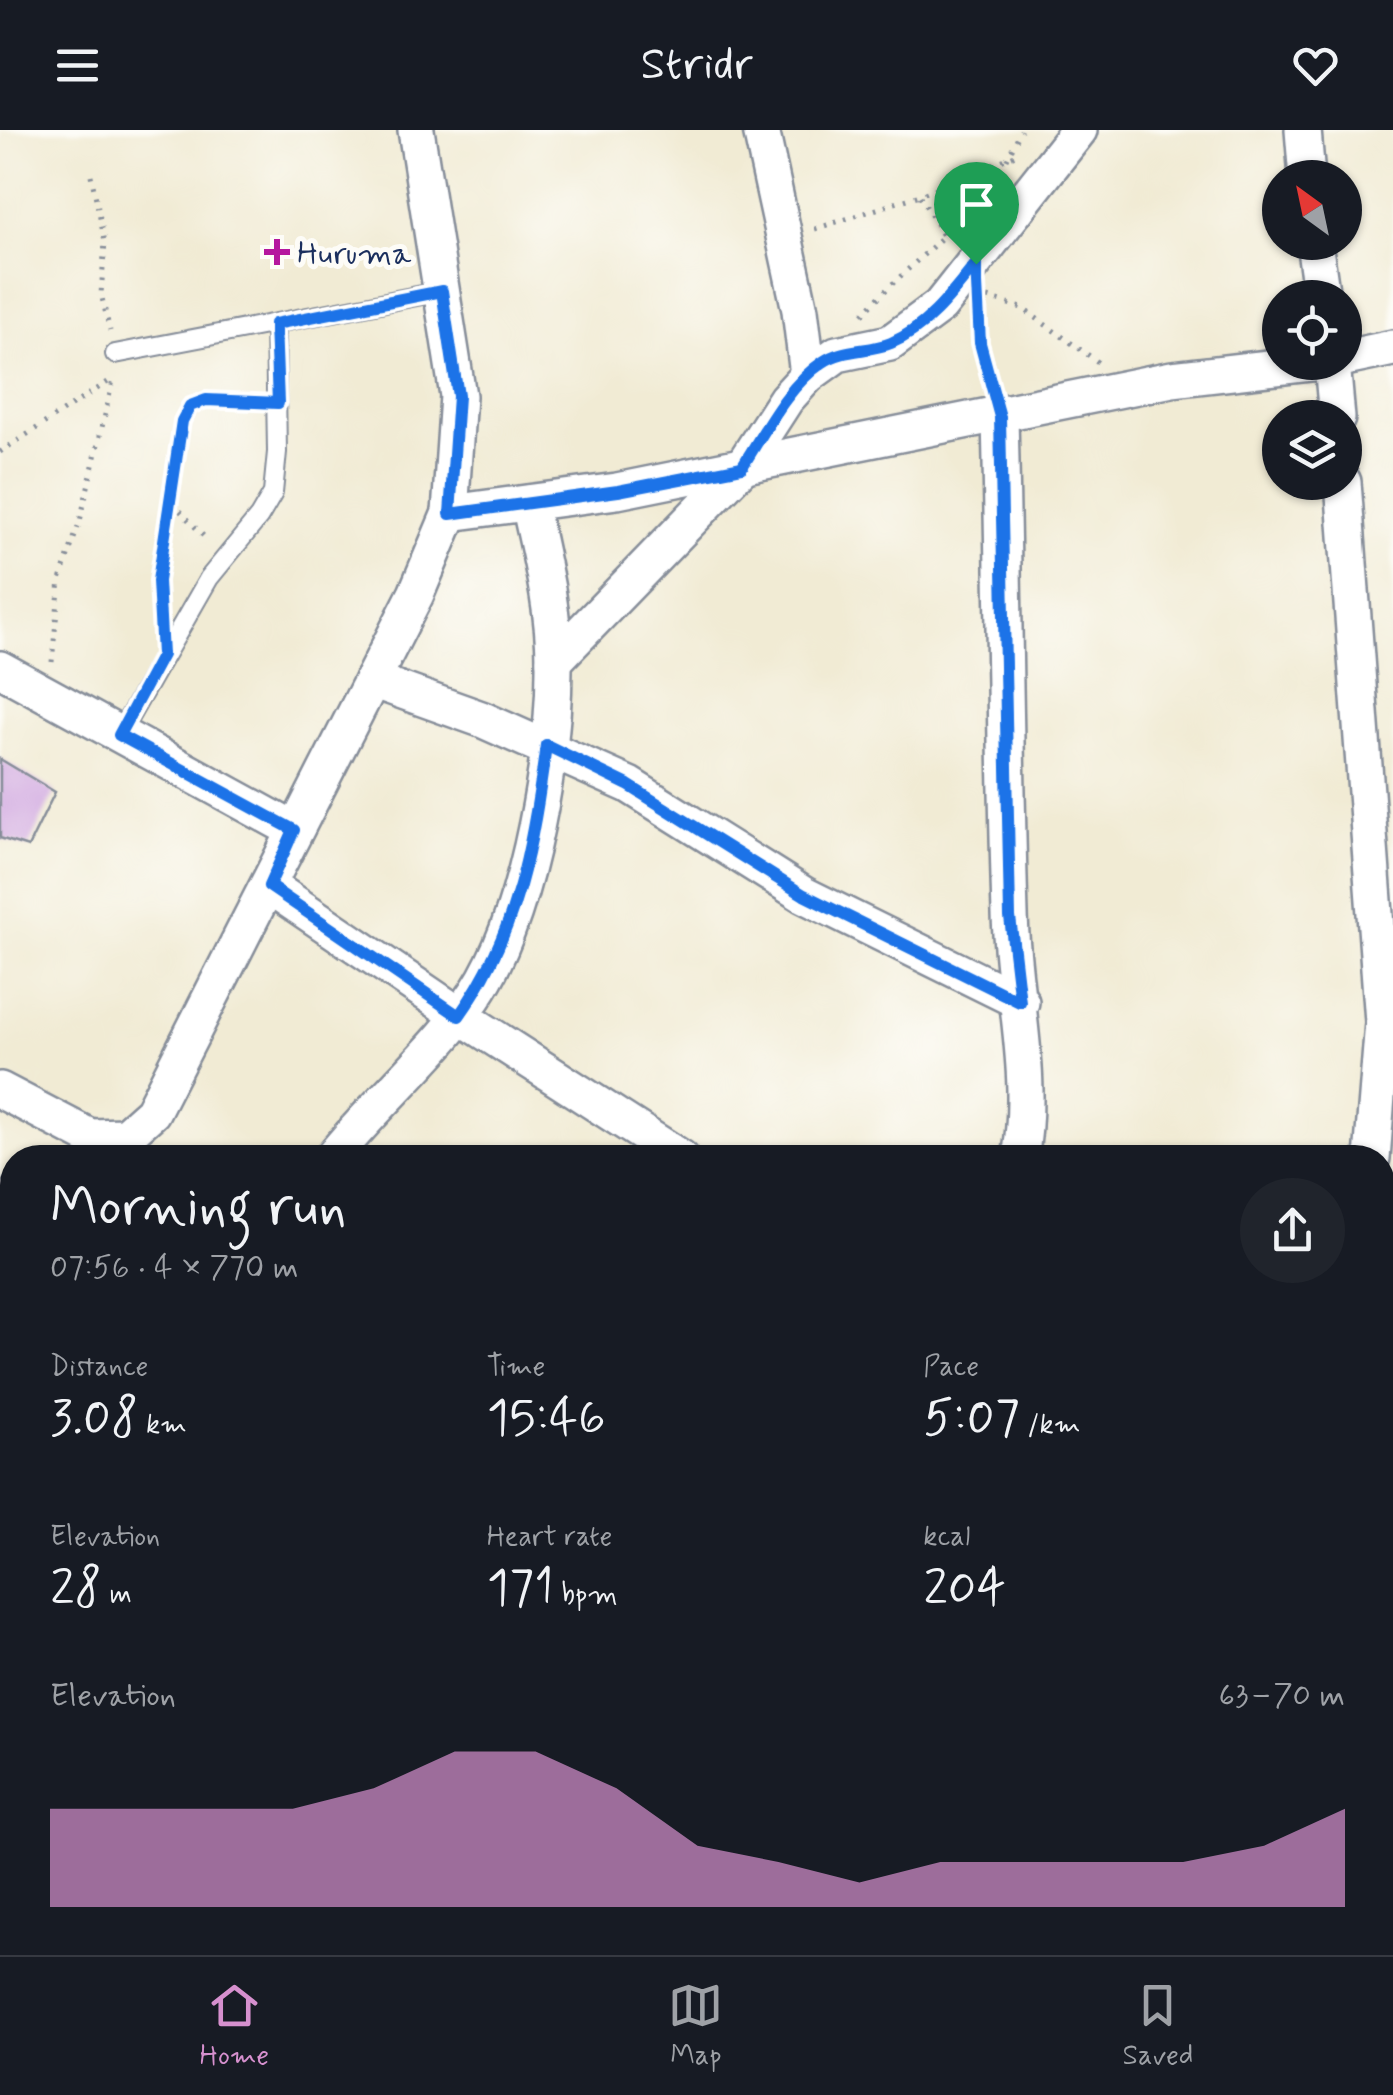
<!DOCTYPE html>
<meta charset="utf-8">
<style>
body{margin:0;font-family:Mynerve,sans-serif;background:#20242c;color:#f1f3f6;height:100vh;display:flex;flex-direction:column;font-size:38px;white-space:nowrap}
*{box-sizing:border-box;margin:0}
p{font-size:32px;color:#9ea1a6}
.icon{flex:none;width:55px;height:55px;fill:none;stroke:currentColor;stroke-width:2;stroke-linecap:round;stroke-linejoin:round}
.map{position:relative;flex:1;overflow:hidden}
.side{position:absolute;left:0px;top:1015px;width:1395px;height:810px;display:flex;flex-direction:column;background:#171b24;border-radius:40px 40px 0 0;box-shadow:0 2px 8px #0004}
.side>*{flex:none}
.needle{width:65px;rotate:327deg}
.fabs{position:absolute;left:1262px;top:30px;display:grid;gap:20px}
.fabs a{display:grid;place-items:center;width:100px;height:100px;border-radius:50%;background:#171b24;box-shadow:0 2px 8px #0004;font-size:50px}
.pin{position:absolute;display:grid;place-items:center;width:85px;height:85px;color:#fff;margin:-102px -42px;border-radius:50% 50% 50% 0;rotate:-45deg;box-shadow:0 0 10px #0007}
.pin .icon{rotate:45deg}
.round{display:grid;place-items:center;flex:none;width:105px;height:105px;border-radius:52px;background:#20242c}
.summary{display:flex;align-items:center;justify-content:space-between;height:170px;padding:0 50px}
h1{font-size:55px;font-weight:600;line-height:75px}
.figures{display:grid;grid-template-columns:repeat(3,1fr);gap:15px;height:170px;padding:10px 50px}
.figures div{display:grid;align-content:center}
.figures b{font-size:50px;font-weight:600}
.figures small{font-size:28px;font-weight:400}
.figures p{font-size:28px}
.chart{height:280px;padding:20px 50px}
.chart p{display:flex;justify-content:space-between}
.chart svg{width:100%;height:180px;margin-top:10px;fill:#d690ce;opacity:.7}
header{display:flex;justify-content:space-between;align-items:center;height:130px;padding:0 50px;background:#171b24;font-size:45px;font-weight:600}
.tabs{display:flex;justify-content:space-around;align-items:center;height:140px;border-top:2px solid #363941;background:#171b24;font-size:28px;color:#9ea1a6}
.tabs a{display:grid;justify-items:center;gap:5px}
.tabs .current{color:#d690ce}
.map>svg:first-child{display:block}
.building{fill:#d2aae1}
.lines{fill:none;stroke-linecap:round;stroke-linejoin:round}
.service-casing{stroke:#868d99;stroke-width:22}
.minor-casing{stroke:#868d99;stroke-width:40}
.path{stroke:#868d99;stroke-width:5;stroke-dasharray:2.5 8;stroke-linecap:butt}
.service{stroke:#fff;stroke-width:18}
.minor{stroke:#fff;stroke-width:35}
.route-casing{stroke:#fff;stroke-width:20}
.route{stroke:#1a73e8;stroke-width:12}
.poi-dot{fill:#b5179e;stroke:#fdfcf7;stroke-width:4}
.labels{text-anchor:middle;stroke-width:10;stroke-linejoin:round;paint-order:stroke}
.poi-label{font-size:32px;fill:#1b2f5e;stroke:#fdfcf7;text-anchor:start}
</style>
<header><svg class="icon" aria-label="menu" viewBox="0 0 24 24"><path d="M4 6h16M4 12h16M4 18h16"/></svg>Stridr<svg class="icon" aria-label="heart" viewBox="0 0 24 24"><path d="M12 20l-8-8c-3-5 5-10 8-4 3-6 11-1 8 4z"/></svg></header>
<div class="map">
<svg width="1393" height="1825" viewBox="0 0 1393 1825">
<rect width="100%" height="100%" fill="#fdfcf7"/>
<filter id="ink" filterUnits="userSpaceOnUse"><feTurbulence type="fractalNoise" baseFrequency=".01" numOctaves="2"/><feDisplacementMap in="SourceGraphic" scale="20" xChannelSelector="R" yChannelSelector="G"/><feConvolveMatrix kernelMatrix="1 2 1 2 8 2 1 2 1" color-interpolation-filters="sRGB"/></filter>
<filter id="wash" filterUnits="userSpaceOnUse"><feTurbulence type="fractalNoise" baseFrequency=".0048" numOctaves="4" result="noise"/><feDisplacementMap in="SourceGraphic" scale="40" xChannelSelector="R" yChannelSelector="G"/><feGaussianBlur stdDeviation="2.25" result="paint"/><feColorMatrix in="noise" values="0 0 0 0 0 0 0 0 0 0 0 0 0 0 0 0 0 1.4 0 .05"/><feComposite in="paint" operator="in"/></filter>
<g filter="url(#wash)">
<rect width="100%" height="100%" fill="#f1ebd4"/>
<g id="blocks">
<g class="building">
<polygon points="0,629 55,662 28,717 0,708"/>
<polygon points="12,1035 12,1111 0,1106 0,1056"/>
<polygon points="0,1128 12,1134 0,1167"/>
</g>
</g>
</g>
<g filter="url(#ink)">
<use href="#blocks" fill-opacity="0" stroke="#868d99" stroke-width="2.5"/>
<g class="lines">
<defs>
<g id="service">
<polyline points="115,224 443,161"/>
<polyline points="119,605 209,448 259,387 273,363 277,322 275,194"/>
<polyline points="369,1812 393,1825"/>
<polyline points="588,1812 608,1823"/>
<polyline points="519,1825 524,1812"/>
<polyline points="724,1825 731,1812"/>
</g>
<g id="minor">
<polyline points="761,0 800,180 808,245"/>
<polyline points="1303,0 1307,48"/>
<polyline points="1314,112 1322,168"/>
<polyline points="1345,228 1393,218"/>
<polyline points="1332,232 1337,288"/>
<path d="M1000 287C1004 452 1005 618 1010 784 1012 866 1035 945 1020 1028"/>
<polyline points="1343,352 1383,892 1372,1028"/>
<polyline points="450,383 617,361 1172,249 1320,232"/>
<polyline points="554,531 742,337 786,269 808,245 837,224 890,213 940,176 1079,0"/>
<polyline points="0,539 294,700"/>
<polyline points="372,550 481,589 629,655 804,765 1021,872"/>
<polyline points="269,756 459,885 681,1028"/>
<polyline points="0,960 90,1007 125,1006 152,982 416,464 450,383 458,266 416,0"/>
<path d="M332 1028C378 970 450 911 485 849 530 769 555 622 554 531 554 478 540 425 529 373"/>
<polyline points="0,1286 12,1260"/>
<polyline points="0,1562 12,1544"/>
<polyline points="940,1825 949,1812"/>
</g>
</defs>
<use href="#service" class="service-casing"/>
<use href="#minor" class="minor-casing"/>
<g class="path">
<polyline points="1007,29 1021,0"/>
<polyline points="91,45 105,112 101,164 110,201"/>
<polyline points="920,66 945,109"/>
<polyline points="815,99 920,65 1015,25"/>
<polyline points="988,168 1022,178 1098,232"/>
<polyline points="976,182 991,255"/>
<path d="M863 184C908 133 968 96 997 34"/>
<polyline points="0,322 114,248"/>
<polyline points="173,373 208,411"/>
<polyline points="157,488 158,451 182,291 190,277 206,271 252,272"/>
<polyline points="52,532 60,450 80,391 114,246"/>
<polyline points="1382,1405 1393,1416"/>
<polyline points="1382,1558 1393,1535"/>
<polyline points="1241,1825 1250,1812"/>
</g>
<use href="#service" class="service"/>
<use href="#minor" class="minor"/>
</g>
</g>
<g class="lines" filter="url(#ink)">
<defs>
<path id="route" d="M976 134 980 213 1000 287 1010 787 1020 872 804 765 628 655 546 615C533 714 518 803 459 886L269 756 294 700 119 605 162 525 158 451 182 291 190 276 206 270 278 273 275 194 442 161 458 266 450 384 618 361 742 337C765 301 787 256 823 232 843 218 869 222 891 213 926 199 953 163 976 134Z"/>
</defs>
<use href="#route" class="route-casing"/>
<use href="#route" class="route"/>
</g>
<path class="poi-dot" d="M272 107h10v10h10v10h-10v10h-10v-10h-10v-10h10z"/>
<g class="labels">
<g class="poi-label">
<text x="297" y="133">Huruma</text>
</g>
</g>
</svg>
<div class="fabs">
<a><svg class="needle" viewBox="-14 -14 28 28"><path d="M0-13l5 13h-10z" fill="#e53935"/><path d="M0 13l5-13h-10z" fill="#9ea1a6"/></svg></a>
<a><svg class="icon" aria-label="locate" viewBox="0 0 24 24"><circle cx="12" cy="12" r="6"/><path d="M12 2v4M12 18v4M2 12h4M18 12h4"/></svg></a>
<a><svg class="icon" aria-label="layers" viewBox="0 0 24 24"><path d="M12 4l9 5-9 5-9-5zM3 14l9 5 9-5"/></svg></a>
</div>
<div class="pin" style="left:976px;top:134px;background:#1e9e55"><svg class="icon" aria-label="arrive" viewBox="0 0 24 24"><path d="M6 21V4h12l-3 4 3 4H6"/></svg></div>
<section class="side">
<div class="summary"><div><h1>Morning run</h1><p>07:56 · 4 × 770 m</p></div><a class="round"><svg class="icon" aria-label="share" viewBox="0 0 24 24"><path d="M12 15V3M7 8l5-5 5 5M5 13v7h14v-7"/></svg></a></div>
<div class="figures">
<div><p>Distance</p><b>3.08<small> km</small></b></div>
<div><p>Time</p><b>15:46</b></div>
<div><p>Pace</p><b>5:07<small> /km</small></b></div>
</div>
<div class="figures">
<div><p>Elevation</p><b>28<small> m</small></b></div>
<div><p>Heart rate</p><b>171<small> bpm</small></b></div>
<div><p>kcal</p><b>204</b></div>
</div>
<div class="chart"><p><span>Elevation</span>63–70 m</p>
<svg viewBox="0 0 160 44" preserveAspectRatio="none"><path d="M0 44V20L10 20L20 20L30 20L40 15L50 6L60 6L70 15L80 29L90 33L100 38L110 33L120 33L130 33L140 33L150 29L160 20V44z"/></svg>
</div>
</section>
</div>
<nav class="tabs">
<a class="current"><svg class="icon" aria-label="home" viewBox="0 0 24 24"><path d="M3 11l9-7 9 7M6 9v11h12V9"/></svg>Home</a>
<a><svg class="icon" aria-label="map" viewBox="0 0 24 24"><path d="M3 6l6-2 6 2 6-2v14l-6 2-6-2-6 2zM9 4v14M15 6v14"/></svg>Map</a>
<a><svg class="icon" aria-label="saved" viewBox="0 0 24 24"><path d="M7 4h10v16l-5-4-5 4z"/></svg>Saved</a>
</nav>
